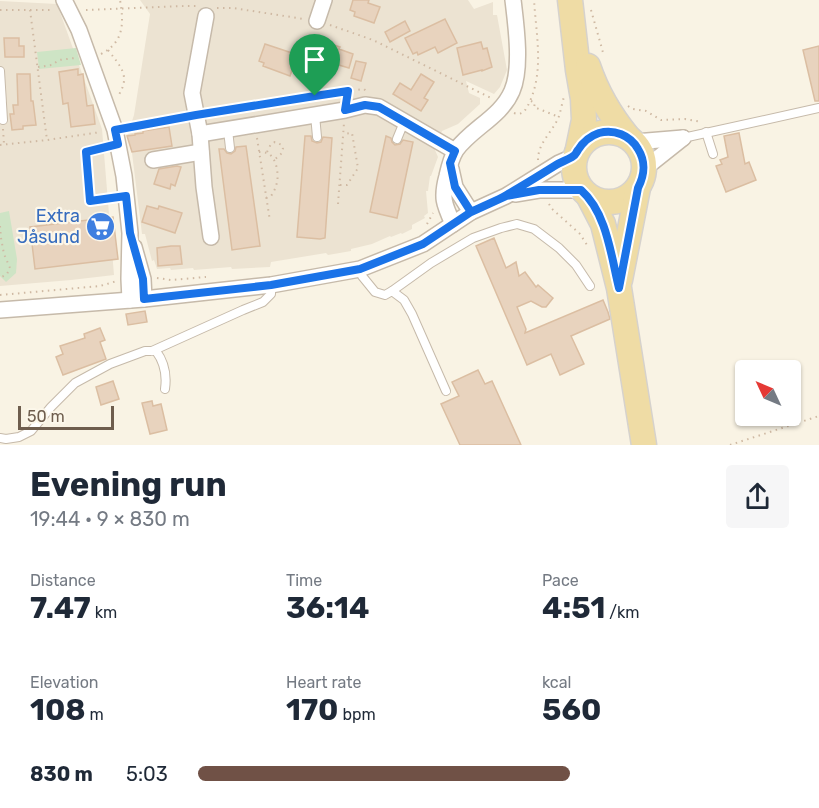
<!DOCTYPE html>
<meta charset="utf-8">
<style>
body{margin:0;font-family:Rubik,sans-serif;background:#f6f6f7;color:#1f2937;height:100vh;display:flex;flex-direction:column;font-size:22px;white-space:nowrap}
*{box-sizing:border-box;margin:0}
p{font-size:20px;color:#747a83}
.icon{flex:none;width:33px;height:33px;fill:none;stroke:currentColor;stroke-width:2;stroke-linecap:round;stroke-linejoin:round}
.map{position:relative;height:445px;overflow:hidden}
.details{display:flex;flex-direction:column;background:#fff;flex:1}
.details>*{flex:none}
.needle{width:39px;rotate:314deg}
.tools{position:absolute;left:735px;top:360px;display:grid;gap:12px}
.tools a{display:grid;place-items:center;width:66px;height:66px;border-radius:6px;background:#fff;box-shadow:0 2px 4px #0004;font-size:30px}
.scale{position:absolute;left:18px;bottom:15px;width:96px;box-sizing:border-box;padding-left:6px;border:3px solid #6e5d4d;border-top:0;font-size:16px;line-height:21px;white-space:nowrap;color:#6e5d4d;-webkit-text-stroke:4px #fcf7ea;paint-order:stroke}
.pin{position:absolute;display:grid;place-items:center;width:51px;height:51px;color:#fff;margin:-62px -26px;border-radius:50% 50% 50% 0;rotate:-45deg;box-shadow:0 0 6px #0007}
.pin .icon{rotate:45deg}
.round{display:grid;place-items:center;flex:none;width:63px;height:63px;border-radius:6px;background:#f6f6f7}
.overview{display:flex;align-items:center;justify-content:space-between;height:102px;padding:0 30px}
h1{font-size:33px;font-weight:700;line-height:45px}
.stats{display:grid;grid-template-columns:repeat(3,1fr);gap:9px;height:102px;padding:6px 30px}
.stats div{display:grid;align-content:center}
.stats b{font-size:30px;font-weight:700}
.stats small{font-size:16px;font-weight:400}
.stats p{font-size:16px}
ul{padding:0 30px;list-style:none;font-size:20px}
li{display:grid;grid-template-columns:96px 72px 1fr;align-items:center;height:45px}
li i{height:15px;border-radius:8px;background:#705146}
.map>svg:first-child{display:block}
.residential{fill:#ece3d2}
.green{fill:#cee4c5}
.building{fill:#e8d3be;stroke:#dbbea2;stroke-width:1.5}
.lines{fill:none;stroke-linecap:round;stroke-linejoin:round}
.lane-casing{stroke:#c6baaa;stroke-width:10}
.street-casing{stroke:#c6baaa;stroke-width:18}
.primary-casing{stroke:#d6d2cd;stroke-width:27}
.path{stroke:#cfb9a3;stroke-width:2;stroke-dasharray:1.5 4.5;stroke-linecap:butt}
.lane{stroke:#fff;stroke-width:8}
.street{stroke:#fff;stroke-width:15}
.primary{stroke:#efdca5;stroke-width:24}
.route-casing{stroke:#fff;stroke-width:12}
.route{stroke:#1a73e8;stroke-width:8}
.labels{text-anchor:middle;stroke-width:4.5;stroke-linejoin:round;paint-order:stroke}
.shop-label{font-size:18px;fill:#366cbe;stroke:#fcf7ea;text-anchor:end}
</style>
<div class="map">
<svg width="819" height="445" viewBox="0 0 819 445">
<rect width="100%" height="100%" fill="#f9f3e4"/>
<g class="residential">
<polygon points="140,0 468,0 474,9 493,2 493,15 497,15 507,70 500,87 494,94 466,81 469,93 480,98 480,104 458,124 442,131 435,150 438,157 431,176 430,176 428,191 426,191 428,213 424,216 425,218 412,225 412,229 402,234 401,233 391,237 390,236 372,244 351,249 351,251 328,255 326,253 271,262 270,267 232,269 231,267 194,270 193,268 171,270 170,268 157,269 154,260 152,261 145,234 142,234 132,153 127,136 134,115 150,14"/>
<polygon points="0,1 57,4 102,129 114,275 71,280 0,286"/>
</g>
<g class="green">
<polygon points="76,48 81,65 39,69 37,52"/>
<polygon points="9,211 17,259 16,273 6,282 0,276 0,213"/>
</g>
<g class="building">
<polygon points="353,0 369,0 368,3 380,7 374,23 354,16 355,12 350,10"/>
<polygon points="445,19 457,43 438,53 435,47 418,55 417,52 413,54 405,38"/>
<polygon points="405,21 410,31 390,42 385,32"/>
<polygon points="4,38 19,38 19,46 24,46 24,57 5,57"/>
<polygon points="324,42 340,47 339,49 353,54 349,68 332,63 329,73 313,68 311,75 292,70 290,76 263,66 264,63 259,61 265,44 304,57 305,54 319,58"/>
<polygon points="481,42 483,49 487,48 492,67 482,71 482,70 463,75 457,48"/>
<polygon points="819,46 819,101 815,101 803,50"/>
<polygon points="356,61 366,63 361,81 351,78"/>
<polygon points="78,69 78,75 83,74 87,106 93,105 95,124 71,127 68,103 63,104 59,72"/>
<polygon points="17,74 30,74 31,101 33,101 36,125 23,126 23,129 12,130 10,114 14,114 13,105 18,105"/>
<polygon points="421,74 434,82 424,98 428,100 421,111 393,94 400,83 411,90"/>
<polygon points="169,127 172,146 132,152 127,136 135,135 135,134 143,133 143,131"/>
<polygon points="739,133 745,164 749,162 756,180 726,192 716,166 722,164 720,160 728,157 724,136"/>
<polygon points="305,136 311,136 312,141 317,143 321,142 323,137 332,138 325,238 320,239 297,237"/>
<polygon points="386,136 391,138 392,142 395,145 400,144 403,140 413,142 397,218 370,212"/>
<polygon points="246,146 260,246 232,250 219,149 224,149 227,153 231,154 235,151 236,147"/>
<polygon points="177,166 181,167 175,186 171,184 170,189 154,184 159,169"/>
<polygon points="147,206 158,209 159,206 182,213 175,233 142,222"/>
<polygon points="113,217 118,259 35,269 30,227"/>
<polygon points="494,238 506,268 516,262 519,276 525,272 536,287 538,285 553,298 546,307 542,307 531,301 517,307 526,329 525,333 603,300 608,312 610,319 571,336 584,364 560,375 551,354 527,365 476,246"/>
<polygon points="171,246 180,246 182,264 158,266 157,248"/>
<polygon points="145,311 147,322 128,325 126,314"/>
<polygon points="100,328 105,340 100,342 106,359 63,375 56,357 63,354 60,346 85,338 84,334"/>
<polygon points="478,370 485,384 492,381 521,445 460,445 441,404 459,396 452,382"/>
<polygon points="113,381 119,399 101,405 96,387"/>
<polygon points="152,401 153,406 161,404 167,430 150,434 142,403"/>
</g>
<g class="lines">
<defs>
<g id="lane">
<polyline points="0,71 3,120"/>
<polyline points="315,115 317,137"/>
<polyline points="228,130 230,148"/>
<polyline points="706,132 713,154"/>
<polyline points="683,138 819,108"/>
<polyline points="397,139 404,122"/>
<polyline points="118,144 86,152 90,201 126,196"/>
<polyline points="360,269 362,276 375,292 385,295 392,291 404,300 412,314 446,391"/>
<polyline points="392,291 431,263 473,238 501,228 517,224 534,229 559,248 576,265 590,286"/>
<polyline points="152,351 243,310 263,302 271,294 271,285"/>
<path d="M0 438 6 439 19 437 31 431 51 407 75 383 110 364 145 351H156C165 363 167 375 165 389"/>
</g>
<g id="street">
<polyline points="64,0 79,30 115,130 124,176 130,233 129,279 130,300"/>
<polyline points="206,16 192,93 200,134 204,187 211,237"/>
<polyline points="317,21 324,0"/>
<polyline points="200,134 345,110 365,105 379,107 455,151"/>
<polyline points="635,142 683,138"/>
<polyline points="153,160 201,152"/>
<polyline points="451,169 455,187 471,212"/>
<polyline points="644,169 683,138"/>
<polyline points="515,194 539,190 581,190"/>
<path d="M453 224C444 204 441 198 447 176 449 167 451 158 456 150 472 128 501 117 512 91 522 68 516 25 513 0"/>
<polyline points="134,247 143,279 144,299"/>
<polyline points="0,310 144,299 271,285 360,269 423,244 471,212 506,196 559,163 575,156"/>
</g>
<g id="primary">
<polyline points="570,0 578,70 583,99 584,120 578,149"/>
<path d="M588 66C597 93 610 115 628 137"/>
<circle cx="609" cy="167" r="35"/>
<polyline points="589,197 603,224 619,288 644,445"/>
<polyline points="620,280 638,188"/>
</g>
</defs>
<use href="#lane" class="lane-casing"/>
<use href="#street" class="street-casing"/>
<use href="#primary" class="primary-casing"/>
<g class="path">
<polyline points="217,8 233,8 304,19"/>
<polyline points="0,10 53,10"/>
<polyline points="30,10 47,140"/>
<polyline points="86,10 185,6 197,6"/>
<polyline points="591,10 604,56"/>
<polyline points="330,25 373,40 491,98"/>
<path d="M108 50C121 67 131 76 118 96"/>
<path d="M101 54C124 42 124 24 120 0"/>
<polyline points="38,67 52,65 59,60 75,58"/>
<polyline points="531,101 535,103 534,107 559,117"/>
<polyline points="628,106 633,109 646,111 661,120 685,119 702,122"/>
<polyline points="210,112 348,91 364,89 367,92"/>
<path d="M514 113C523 116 526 110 530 101 544 70 536 33 534 0"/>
<polyline points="128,128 184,117"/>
<polyline points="3,129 4,144"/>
<polyline points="257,138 270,221"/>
<polyline points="0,145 47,140 101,132"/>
<path d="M259 152C262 152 266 152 269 154 276 158 279 174 277 182 276 187 274 192 271 196L266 198"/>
<polyline points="267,152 271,144 275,142 282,145 283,149 282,153 274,160"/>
<path d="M538 160C538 142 553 132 559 116 561 110 562 103 564 97"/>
<polyline points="340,185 347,185 358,168 352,133 343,134"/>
<polyline points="338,204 344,123"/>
<polyline points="549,204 552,209 580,234 589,248"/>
<polyline points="427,224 433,213"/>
<polyline points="0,226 1,238 4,254 10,268 7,274 0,278"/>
<polyline points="157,278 171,280 206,277"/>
<polyline points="0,295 100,286 117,281"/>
<polyline points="730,445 819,416"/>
</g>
<use href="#lane" class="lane"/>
<use href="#street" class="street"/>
<use href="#primary" class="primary"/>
</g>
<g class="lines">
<defs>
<path id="route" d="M315 96 196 115 115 130 118 144 86 152 90 201 126 196 130 233 143 279 144 299 271 285 360 269 423 244 471 212 506 196 539 190H581C607 213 611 256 619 288L638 188C645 174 646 162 638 149 630 135 614 129 599 133 590 136 583 142 578 150 575 154 577 154 572 157 567 160 561 162 556 165 540 175 524 185 508 194 497 201 483 206 471 212L455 187 450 163 455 151 379 107 365 105 345 110 348 91 315 96"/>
</defs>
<use href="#route" class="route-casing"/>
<use href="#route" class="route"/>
</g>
<defs>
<symbol id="supermarket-disc" viewBox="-11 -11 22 22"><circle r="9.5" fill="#3f7fe0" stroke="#fcf7ea"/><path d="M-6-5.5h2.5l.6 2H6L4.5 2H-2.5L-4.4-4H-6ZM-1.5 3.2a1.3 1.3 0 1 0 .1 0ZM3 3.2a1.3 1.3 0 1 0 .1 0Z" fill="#fff"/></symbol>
</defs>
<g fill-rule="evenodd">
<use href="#supermarket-disc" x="84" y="210" width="33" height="33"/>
</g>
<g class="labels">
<g class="shop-label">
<text x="80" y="222">Extra<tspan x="80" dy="21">Jåsund</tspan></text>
</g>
</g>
</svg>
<div class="tools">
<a><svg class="needle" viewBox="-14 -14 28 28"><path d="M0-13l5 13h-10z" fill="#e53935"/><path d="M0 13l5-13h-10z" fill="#747a83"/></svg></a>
</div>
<div class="scale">50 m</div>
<div class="pin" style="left:315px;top:96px;background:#1e9e55"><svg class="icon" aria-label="arrive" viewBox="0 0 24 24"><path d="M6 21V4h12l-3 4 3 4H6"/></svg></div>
</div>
<section class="details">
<div class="overview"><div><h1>Evening run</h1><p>19:44 · 9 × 830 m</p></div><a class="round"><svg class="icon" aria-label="share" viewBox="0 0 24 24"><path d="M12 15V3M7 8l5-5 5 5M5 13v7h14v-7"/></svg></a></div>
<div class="stats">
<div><p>Distance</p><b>7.47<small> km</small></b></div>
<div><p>Time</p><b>36:14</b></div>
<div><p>Pace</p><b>4:51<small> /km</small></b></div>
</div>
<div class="stats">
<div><p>Elevation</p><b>108<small> m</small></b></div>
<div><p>Heart rate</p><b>170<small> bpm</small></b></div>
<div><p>kcal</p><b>560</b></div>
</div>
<ul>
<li><b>830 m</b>5:03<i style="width:63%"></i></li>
</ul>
</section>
